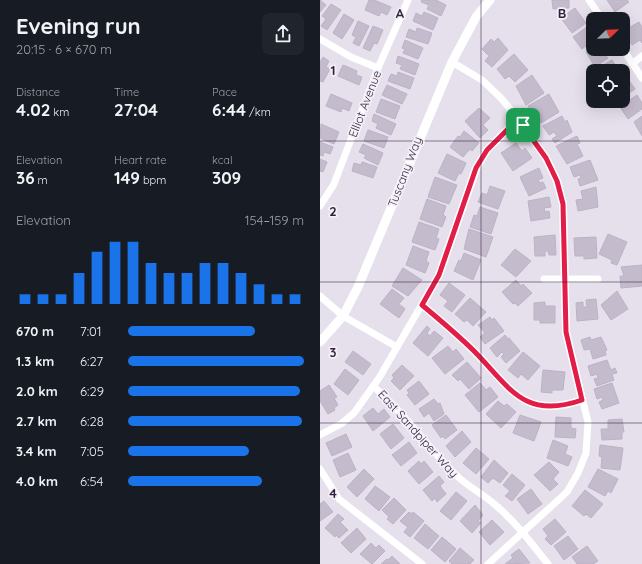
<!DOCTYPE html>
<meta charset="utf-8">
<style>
body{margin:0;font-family:Quicksand,sans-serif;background:#20242c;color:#f1f3f6;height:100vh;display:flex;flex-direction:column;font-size:15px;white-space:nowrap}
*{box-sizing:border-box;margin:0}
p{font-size:13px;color:#9ea1a6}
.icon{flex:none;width:22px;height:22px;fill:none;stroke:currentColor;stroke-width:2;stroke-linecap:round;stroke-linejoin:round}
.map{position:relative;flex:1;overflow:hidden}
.side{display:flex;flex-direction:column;background:#171b24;width:320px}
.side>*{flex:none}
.needle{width:26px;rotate:67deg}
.tools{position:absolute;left:266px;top:12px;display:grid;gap:8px}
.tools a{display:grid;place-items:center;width:44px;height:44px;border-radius:8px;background:#171b24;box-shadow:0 4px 16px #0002;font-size:20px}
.pin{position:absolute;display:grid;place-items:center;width:34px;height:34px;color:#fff;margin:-17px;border-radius:8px;box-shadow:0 2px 6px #0006}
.round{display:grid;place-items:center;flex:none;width:42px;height:42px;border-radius:8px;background:#20242c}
.overview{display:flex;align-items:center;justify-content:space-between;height:68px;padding:0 16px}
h1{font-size:22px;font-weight:800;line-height:30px}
.stats{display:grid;grid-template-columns:repeat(3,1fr);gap:6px;height:68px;padding:4px 16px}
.stats div{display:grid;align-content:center}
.stats b{font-size:17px;font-weight:800}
.stats small{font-size:11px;font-weight:400}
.stats p{font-size:11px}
.chart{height:112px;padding:8px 16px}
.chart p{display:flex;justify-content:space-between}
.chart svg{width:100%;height:72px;margin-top:4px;stroke:#1a73e8;stroke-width:6}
ul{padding:0 16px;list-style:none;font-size:13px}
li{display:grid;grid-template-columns:64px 48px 1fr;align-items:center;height:30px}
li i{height:10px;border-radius:5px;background:#1a73e8}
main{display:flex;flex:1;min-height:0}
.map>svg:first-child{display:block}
.building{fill:#c4bccd;stroke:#bcb2c6}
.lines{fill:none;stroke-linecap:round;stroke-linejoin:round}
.minor{stroke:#fff;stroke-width:7}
.tertiary{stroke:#fff;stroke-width:9}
.route-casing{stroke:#fff;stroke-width:8}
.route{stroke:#e11d48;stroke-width:5}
.grid{fill:none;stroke:#331f3e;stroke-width:1;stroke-opacity:0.55}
.labels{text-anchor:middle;stroke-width:3.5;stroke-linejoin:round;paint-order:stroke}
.street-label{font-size:12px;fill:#331f3e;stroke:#f4f0f8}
.grid-label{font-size:13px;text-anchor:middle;font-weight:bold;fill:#331f3e;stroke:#f4f0f8;stroke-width:3.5;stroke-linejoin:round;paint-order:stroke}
</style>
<main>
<section class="side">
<div class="overview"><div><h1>Evening run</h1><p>20:15 · 6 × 670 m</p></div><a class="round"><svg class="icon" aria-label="share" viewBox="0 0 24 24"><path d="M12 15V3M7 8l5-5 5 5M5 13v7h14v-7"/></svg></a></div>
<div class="stats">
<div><p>Distance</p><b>4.02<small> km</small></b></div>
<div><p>Time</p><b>27:04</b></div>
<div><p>Pace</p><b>6:44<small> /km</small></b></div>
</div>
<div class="stats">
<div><p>Elevation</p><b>36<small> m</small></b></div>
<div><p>Heart rate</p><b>149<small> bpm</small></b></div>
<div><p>kcal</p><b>309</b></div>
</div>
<div class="chart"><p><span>Elevation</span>154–159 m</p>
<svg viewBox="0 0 160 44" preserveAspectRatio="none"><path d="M5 44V38M15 44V38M25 44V38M35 44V25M45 44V12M55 44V6M65 44V6M75 44V19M85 44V25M95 44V25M105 44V19M115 44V19M125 44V25M135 44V32M145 44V38M155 44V38"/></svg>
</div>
<ul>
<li><b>670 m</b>7:01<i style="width:72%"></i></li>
<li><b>1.3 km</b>6:27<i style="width:100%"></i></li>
<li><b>2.0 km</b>6:29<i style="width:98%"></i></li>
<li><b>2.7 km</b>6:28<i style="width:99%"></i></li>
<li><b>3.4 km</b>7:05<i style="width:69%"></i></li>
<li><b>4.0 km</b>6:54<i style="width:76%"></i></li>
</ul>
</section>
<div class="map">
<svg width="322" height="564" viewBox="0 0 322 564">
<rect width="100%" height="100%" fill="#e5e0ec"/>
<g class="building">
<polygon points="0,0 6,5 0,12"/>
<polygon points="49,0 54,0 71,7 67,15 61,12 59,16 45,10"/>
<polygon points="102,0 116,0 126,5 121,16 107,9 109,5 101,2"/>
<polygon points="232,0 249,0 249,8 233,9"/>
<polygon points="287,0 307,0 309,2 295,12"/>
<polygon points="11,4 21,10 7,30 1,26 6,19 2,16"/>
<polygon points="255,8 266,23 252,33 241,18"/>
<polygon points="104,12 118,18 113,30 93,21 96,13 102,16"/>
<polygon points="24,14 34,20 22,39 13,33"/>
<polygon points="38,21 49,26 39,46 33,43 36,37 32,35"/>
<polygon points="319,22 322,27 322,43 320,40 312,45 303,31"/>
<polygon points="270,25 273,29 273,40 262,49 253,37"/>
<polygon points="53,26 63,30 57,44 54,43 50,51 43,48"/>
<polygon points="97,28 112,33 108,44 86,37 89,29 96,32"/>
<polygon points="178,38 188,50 172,67 165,61 169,56 162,49 171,39 174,42"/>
<polygon points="85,40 103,48 98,59 83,53 85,49 82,48"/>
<polygon points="273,48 287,49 289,53 285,55 288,58 275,67 266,52"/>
<polygon points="194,54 208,70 195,82 189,76 185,79 177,69"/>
<polygon points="78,56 99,64 95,75 80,69 82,65 76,63"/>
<polygon points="3,57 9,61 6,67 10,69 3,82 0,81 0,62"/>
<polygon points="292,60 299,71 280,71 278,68"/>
<polygon points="23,65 37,71 36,75 42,77 39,85 18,76"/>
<polygon points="78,72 94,78 90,89 68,81 71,74 77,76"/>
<polygon points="212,75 224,93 206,105 196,86"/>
<polygon points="303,79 307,84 310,82 315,89 303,97"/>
<polygon points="67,85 87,94 82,104 62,95"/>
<polygon points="11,94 32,103 29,111 22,108 21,112 6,106"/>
<polygon points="229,94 239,112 221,123 217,116 215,118 208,106"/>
<polygon points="317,95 322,103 322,109 308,119 300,107"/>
<polygon points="61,99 80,106 75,119 56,112"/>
<polygon points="159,108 170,118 163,125 168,130 160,138 145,121"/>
<polygon points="54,114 76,124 71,135 56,128 58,124 52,121"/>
<polygon points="242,116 245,122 247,120 252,132 235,143 232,139 237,136 234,132 229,135 223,126"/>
<polygon points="322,116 322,136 314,122"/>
<polygon points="1,124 19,132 14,144 0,138"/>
<polygon points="48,130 68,137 64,148 44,141"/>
<polygon points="144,131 159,143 152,151 150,149 143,157 130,147 138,136 140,137"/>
<polygon points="257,136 260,143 257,144 263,156 247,164 236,146"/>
<polygon points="0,142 13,147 10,154 4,152 3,156 0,155"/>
<polygon points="196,143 202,151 205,148 212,158 193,171 181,153"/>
<polygon points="43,144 63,153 58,165 44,158 46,155 39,152"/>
<polygon points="127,154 146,163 141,174 139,173 135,181 118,173"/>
<polygon points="0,159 7,162 3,172 0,171"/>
<polygon points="270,160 278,180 260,186 258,179 261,178 260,175 254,177 250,167"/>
<polygon points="42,162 57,167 53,178 32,171 34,163 41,165"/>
<polygon points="219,168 223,178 218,180 220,183 223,182 226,188 209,196 200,177"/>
<polygon points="115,177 137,185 129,204 108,197"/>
<polygon points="170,186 185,191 178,209 158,202 162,193 167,195"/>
<polygon points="276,187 278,207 258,211 256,200 263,199 261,191"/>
<polygon points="229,197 231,207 224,208 225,212 229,211 230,218 211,221 208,201"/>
<polygon points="107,199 126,206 123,215 126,217 122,227 100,219"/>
<polygon points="160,207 178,213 171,234 150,227 154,215 157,216"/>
<polygon points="99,222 119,229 116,238 119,239 115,250 92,242"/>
<polygon points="149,229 173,237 166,257 144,249"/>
<polygon points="288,234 307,242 297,265 291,263 292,260 279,254"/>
<polygon points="235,235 236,255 229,255 228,251 225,251 225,256 215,256 214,237"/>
<polygon points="276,237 277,258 264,259 264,256 255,256 254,238"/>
<polygon points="93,246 109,252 106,261 109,263 105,273 86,265"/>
<polygon points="195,249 211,261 196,277 181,265"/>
<polygon points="144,253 161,260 153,280 134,271 139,260 141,261"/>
<polygon points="322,265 322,286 301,288 300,276 304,276 301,267"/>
<polygon points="83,268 102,280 88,296 72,286"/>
<polygon points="196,280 201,286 203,284 212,293 198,306 195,303 193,304 182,292"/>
<polygon points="129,283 145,295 132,312 124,306 128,301 120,295"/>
<polygon points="72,289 84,298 79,304 85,309 79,318 60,304"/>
<polygon points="297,291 308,309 291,320 281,305"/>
<polygon points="150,298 166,312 153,326 147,320 144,322 135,314"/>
<polygon points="276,299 278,319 257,321 256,303 263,302 263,307 267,307 266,300"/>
<polygon points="225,302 225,306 235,306 235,323 220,323 220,320 214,320 214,303"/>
<polygon points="170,317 172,320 174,318 184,331 165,344 160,337 165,333 158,325"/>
<polygon points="107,326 110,329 107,333 110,336 114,331 123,338 108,356 93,343"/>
<polygon points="185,335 188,339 189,338 200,351 186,363 181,357 184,354 182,352 177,357 170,348"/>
<polygon points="270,337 271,340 281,337 287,350 285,351 286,355 273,359 270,349 264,350 261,340"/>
<polygon points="128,346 133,352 136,349 144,359 125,374 112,358"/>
<polygon points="33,351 51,364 43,375 25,362"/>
<polygon points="203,352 220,366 208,380 201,374 198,378 188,370"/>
<polygon points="287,360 291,370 295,368 297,373 292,374 294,380 277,386 274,379 278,378 277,374 271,376 268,366"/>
<polygon points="147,362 161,378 149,389 140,379 138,381 132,375"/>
<polygon points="82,365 94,376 80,390 71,381 74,378 72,375"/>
<polygon points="25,369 39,380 28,395 14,384"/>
<polygon points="223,370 245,372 243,390 232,390 232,393 221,392"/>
<polygon points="99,381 109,394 95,405 87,395 89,393 87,390"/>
<polygon points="160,383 166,390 170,387 178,397 159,412 145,395"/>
<polygon points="292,383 299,403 282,409 279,402 283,400 282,397 277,399 274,389"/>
<polygon points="9,385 17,397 14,398 18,405 14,408 15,410 8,414 0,401 0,391"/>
<polygon points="114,399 118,404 120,403 124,414 114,421 109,413 104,417 99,409"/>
<polygon points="178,401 184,406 187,404 196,412 181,428 166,414"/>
<polygon points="53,408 58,414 64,409 70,417 53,431 43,416"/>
<polygon points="126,415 137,430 125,439 123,436 121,438 112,425"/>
<polygon points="200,415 221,422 214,441 193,433"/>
<polygon points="236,417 251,418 251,428 256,429 255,438 235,437"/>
<polygon points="302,419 304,432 302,432 302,439 282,440 281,429 288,429 288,420"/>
<polygon points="73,424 84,438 71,449 60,434"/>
<polygon points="142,431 151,442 135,457 126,446"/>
<polygon points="26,434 32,447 12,456 6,443"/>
<polygon points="233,440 248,446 245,454 252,457 248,466 227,458"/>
<polygon points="89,442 97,453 81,466 72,455"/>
<polygon points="280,445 303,448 300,470 281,468 282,457 279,456"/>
<polygon points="156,448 169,459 156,474 143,463"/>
<polygon points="28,453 36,470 20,477 13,460"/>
<polygon points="174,460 188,473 180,483 173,478 168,483 161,477"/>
<polygon points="99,461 101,464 104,461 113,472 99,484 88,471"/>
<polygon points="229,462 239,472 233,479 238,484 230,491 214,475"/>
<polygon points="44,469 54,479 37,497 27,487"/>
<polygon points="278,469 298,479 291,493 288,491 285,496 268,487"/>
<polygon points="192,474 205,485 192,501 185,496 190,491 183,485"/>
<polygon points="119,476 124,482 120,486 126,494 117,502 115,498 112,501 103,490"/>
<polygon points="55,486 70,497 59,511 45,499"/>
<polygon points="211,489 222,504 208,514 197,499"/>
<polygon points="265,490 283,504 271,518 266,514 264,516 252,506"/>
<polygon points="136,492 147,501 131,520 120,511"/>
<polygon points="74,498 86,510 73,524 67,519 69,517 62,510"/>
<polygon points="4,501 13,512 0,521 0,504"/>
<polygon points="155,505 163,515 158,521 161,523 152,533 140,521"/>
<polygon points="89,512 92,514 93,512 104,521 90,537 84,532 88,527 80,521"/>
<polygon points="18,514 24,519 20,522 28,530 19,538 16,535 15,537 5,528"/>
<polygon points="235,519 246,532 231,545 225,539 228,536 223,529"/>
<polygon points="172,520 184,532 170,545 159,532"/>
<polygon points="105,524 119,536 108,549 94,538"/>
<polygon points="37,528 46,539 31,553 21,543"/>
<polygon points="248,536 258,549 244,560 234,546"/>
<polygon points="122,537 136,549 125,562 111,550"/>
<polygon points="51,543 56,548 59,545 65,551 52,564 40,554"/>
<polygon points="267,546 278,561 273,564 257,564 252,557"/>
<polygon points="140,548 154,560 150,564 132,564 129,561"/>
<polygon points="199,549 210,563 185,564 193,558 191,555"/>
<polygon points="72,556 80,564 61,564 67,559 68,560"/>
</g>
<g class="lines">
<g class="minor">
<polyline points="269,0 282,19"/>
<polyline points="0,39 31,57 58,68"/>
<polyline points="303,49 322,78"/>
<polyline points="132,62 162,80 181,98 203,125 226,158 237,181 243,204 246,332 268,422 266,453 258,473 247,492 168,564"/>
<polyline points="313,63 322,56"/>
<polyline points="0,206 14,184 58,68 88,0"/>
<polyline points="224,279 278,279"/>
<polyline points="0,296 23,316 77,347"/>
<path d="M102 305C120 320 138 335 155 352 190 388 204 420 262 400"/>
<path d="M53 386C84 412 106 445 134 473 145 485 160 492 173 503 194 520 211 543 228 564"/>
<polyline points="0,435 21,424 34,413 59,378 119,275 157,168 167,150 198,119"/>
<polyline points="0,469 19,499 102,564"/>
</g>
<polyline class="tertiary" points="0,342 23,316 38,287 132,62 156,17 170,0"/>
</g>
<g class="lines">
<defs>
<path id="route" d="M198 119 226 158 237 181 243 204 246 332 262 400C204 420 190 388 155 352 138 335 120 320 102 305L119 275 156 168 167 150Z"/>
</defs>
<use href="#route" class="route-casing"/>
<use href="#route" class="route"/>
</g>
<path class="grid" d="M161 0V564M0 141H322M0 282H322M0 423H322"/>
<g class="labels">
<g class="street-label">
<text transform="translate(45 104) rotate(-69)" y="4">Elliot Avenue</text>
<text transform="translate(85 172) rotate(-69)" y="4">Tuscany Way</text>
<text transform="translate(98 434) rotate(48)" y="4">East Sandpiper Way</text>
</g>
</g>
<g class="grid-label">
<text x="80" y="18">A</text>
<text x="242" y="18">B</text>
<text x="13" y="75">1</text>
<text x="13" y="216">2</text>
<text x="13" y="357">3</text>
<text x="13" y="498">4</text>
</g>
</svg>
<div class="tools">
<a><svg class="needle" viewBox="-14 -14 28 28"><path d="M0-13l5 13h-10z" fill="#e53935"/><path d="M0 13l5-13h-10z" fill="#9ea1a6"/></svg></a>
<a><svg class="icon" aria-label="locate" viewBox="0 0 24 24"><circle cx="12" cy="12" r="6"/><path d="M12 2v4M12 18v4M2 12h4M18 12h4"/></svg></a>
</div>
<div class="pin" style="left:203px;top:125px;background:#1e9e55"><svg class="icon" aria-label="arrive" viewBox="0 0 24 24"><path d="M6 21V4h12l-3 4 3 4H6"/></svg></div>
</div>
</main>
